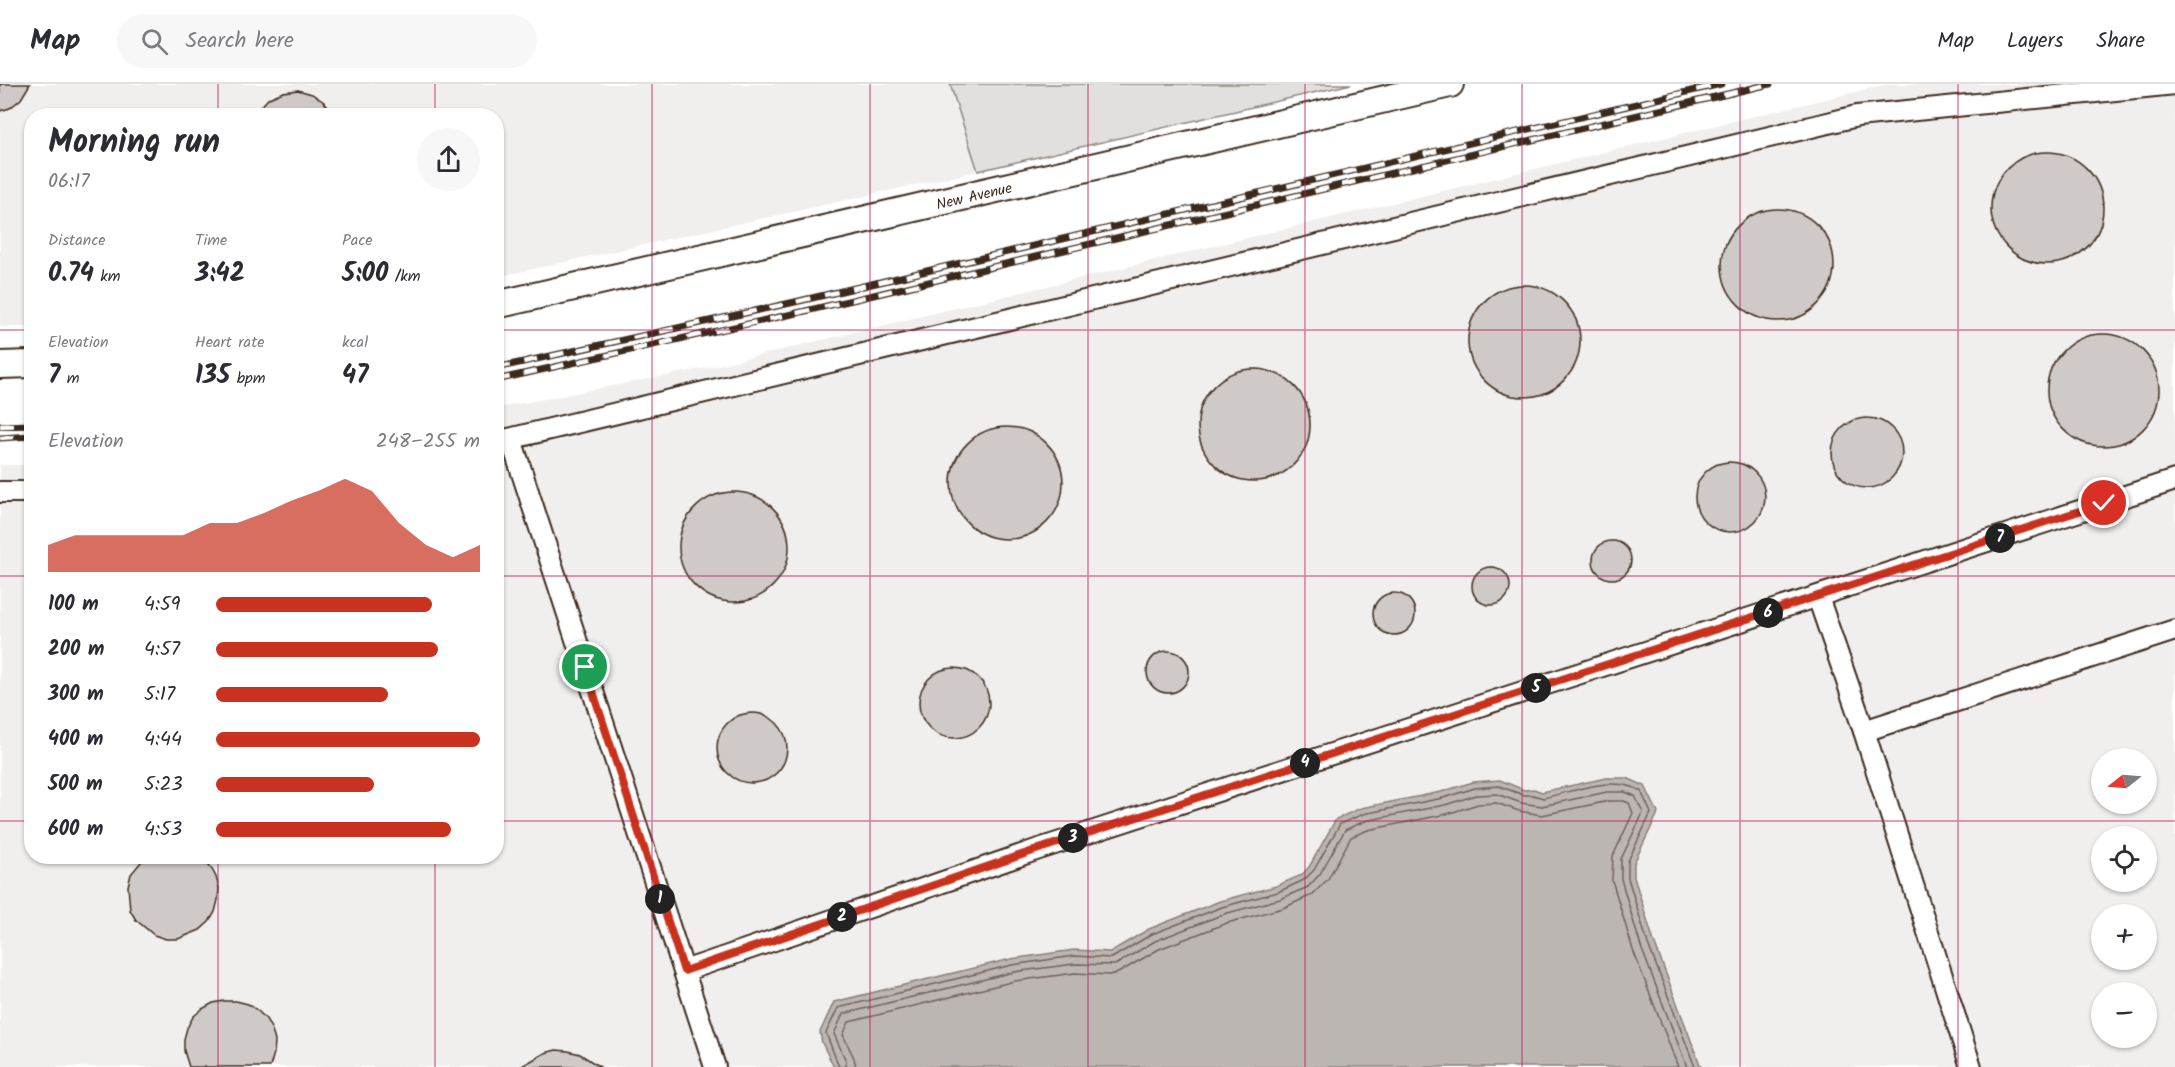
<!DOCTYPE html>
<meta charset="utf-8">
<style>
body{margin:0;font-family:Kalam,sans-serif;background:#f7f7f7;color:#2b2b33;height:100vh;display:flex;flex-direction:column;font-size:22px;white-space:nowrap}
*{box-sizing:border-box;margin:0}
p{font-size:20px;color:#7c7c81}
.icon{flex:none;width:33px;height:33px;fill:none;stroke:currentColor;stroke-width:2;stroke-linecap:round;stroke-linejoin:round}
.map{position:relative;flex:1;overflow:hidden}
.drawer{position:absolute;left:24px;top:24px;width:480px;height:756px;display:flex;flex-direction:column;background:#fff;border-radius:24px;box-shadow:0 2px 4px #0004}
.drawer>*{flex:none}
.needle{width:39px;rotate:253deg}
.controls{position:absolute;left:2091px;top:664px;display:grid;gap:12px}
.controls a{display:grid;place-items:center;width:66px;height:66px;border-radius:50%;background:#fff;box-shadow:0 2px 4px #0004;font-size:30px}
.pin{position:absolute;display:grid;place-items:center;width:51px;height:51px;color:#fff;margin:-26px;border:3px solid #fff;border-radius:50%;box-shadow:0 2px 6px #0007}
.km{position:absolute;width:30px;height:30px;margin:-15px;border-radius:50%;background:#222;color:#fff;font-size:16px;line-height:30px;text-align:center}
.round{display:grid;place-items:center;flex:none;width:63px;height:63px;border-radius:32px;background:#f7f7f7}
.summary{display:flex;align-items:center;justify-content:space-between;height:102px;padding:0 24px}
h1{font-size:33px;font-weight:800;line-height:45px}
.stats{display:grid;grid-template-columns:repeat(3,1fr);gap:9px;height:102px;padding:6px 24px}
.stats div{display:grid;align-content:center}
.stats b{font-size:26px;font-weight:800}
.stats small{font-size:16px;font-weight:400}
.stats p{font-size:16px}
.chart{height:168px;padding:12px 24px}
.chart p{display:flex;justify-content:space-between}
.chart svg{width:100%;height:108px;margin-top:6px;fill:#c8321e;opacity:.7}
ul{padding:0 24px;list-style:none;font-size:20px}
li{display:grid;grid-template-columns:96px 72px 1fr;align-items:center;height:45px}
li i{height:15px;border-radius:8px;background:#c8321e}
header{display:flex;align-items:center;gap:36px;box-sizing:border-box;height:84px;padding:0 30px;background:#fff;border-bottom:2px solid #e1e1e2}
header strong{font-size:28px}
nav{display:flex;gap:33px;margin-inline-start:auto;font-size:21px}
.search{width:420px;height:54px;background:#f7f7f7;display:flex;align-items:center;gap:15px;box-sizing:border-box;padding:0 21px;border-radius:33px;color:#7c7c81;font-size:22px}
.map>svg:first-child{display:block}
.built{fill:#f1efee;fill-rule:evenodd}
.green{fill:#e2e0de;stroke:#8e857e;stroke-width:1.5}
.water{fill:#bcb6b3;stroke:#887e77;stroke-width:1.5}
.lines{fill:none;stroke-linecap:round;stroke-linejoin:round}
.shore{stroke:#6f625a;stroke-width:1.5}
.building{fill:#cfcac7;stroke:#3b2a1e;stroke-width:1.5}
.minor-casing{stroke:#3b2a1e;stroke-width:24}
.major-casing{stroke:#3b2a1e;stroke-width:30}
.minor{stroke:#fff;stroke-width:20}
.major{stroke:#fff;stroke-width:26}
.rail-casing{stroke:#3b2a1e;stroke-width:7}
.rail{stroke:#fff;stroke-width:4.5;stroke-dasharray:14;stroke-linecap:butt}
.route-casing{stroke:#fff;stroke-width:12}
.route{stroke:#c8321e;stroke-width:8}
.grid{fill:none;stroke:#c2185b;stroke-width:1.5;stroke-opacity:0.55}
.labels{text-anchor:middle;stroke-width:5;stroke-linejoin:round;paint-order:stroke}
.street-label{font-size:15px;fill:#3b2a1e;stroke:#fff}
</style>
<header>
<strong>Map</strong>
<div class="search"><svg class="icon" aria-label="search" viewBox="0 0 24 24"><circle cx="10" cy="10" r="6"/><path d="M15 15l6 6"/></svg>Search here</div>
<nav><a>Map</a><a>Layers</a><a>Share</a></nav>
</header>
<div class="map">
<svg width="2175" height="983" viewBox="0 0 2175 983">
<rect width="100%" height="100%" fill="#fff"/>
<filter id="ink" filterUnits="userSpaceOnUse"><feTurbulence type="fractalNoise" baseFrequency=".0167" numOctaves="2"/><feDisplacementMap in="SourceGraphic" scale="12" xChannelSelector="R" yChannelSelector="G"/><feConvolveMatrix kernelMatrix="1 2 1 2 8 2 1 2 1" color-interpolation-filters="sRGB"/></filter>
<g filter="url(#ink)">
<g class="built">
<polygon points="0,0 950,0 978,87 497,193 496,32 32,32 31,243 0,243"/>
<path d="M1888 0H2175V983H0V381H31L32 772H496L497 324 706 284ZM2102 675H2146V720H2102ZM2102 753H2146V798H2102ZM2102 831H2146V876H2102ZM2102 909H2146V954H2102Z"/>
</g>
<polygon class="green" points="950,0 1351,0 978,87"/>
<polygon class="water" points="1606,694 1627,694 1645,702 1658,729 1634,779 1634,793 1654,858 1701,983 834,983 822,959 820,948 834,918 1011,875 1074,866 1110,868 1149,845 1220,817 1276,802 1302,791 1309,783 1336,735 1361,724 1441,708 1473,698 1500,696 1524,706 1534,705 1542,708"/>
<g class="lines">
<g class="shore">
<path d="M839 983 826 949 838 924 1012 881 1074 872 1112 874 1152 850 1222 823 1278 808 1304 796 1314 786 1340 740 1363 730 1443 714 1475 704 1499 702 1523 711H1533L1543 714C1573 708 1613 690 1641 707L1651 729 1628 777V794L1648 860 1695 983"/>
<polyline points="846,983 846,977 834,950 843,930 1014,888 1074,880 1115,881 1155,857 1224,830 1280,815 1308,803 1320,790 1345,746 1365,737 1445,721 1476,711 1497,710 1521,719 1542,722 1607,708 1625,708 1635,712 1643,729 1621,775 1621,795 1641,863 1687,983"/>
<polyline points="856,983 854,974 843,951 849,938 1015,897 1075,889 1109,891 1118,889 1159,865 1227,839 1283,824 1312,811 1328,795 1351,753 1368,746 1447,730 1478,720 1496,719 1519,727 1542,731 1609,717 1624,717 1629,719 1633,729 1613,772 1612,796 1633,866 1678,983"/>
</g>
</g>
<g class="building">
<polygon points="0,0 30,0 21,15 10,24 0,27"/>
<polygon points="298,6 312,10 324,18 334,32 252,32 269,14 283,8"/>
<circle cx="2047" cy="124" r="56"/>
<circle cx="1778" cy="181" r="56"/>
<circle cx="1524" cy="257" r="56"/>
<circle cx="2103" cy="306" r="56"/>
<circle cx="1254" cy="341" r="56"/>
<circle cx="1867" cy="369" r="35"/>
<circle cx="1007" cy="399" r="56"/>
<circle cx="1730" cy="413" r="35"/>
<circle cx="734" cy="463" r="55"/>
<circle cx="1612" cy="476" r="19"/>
<circle cx="1491" cy="502" r="19"/>
<circle cx="1394" cy="530" r="21"/>
<circle cx="1168" cy="588" r="21"/>
<circle cx="954" cy="619" r="35"/>
<circle cx="752" cy="664" r="35"/>
<polygon points="146,772 201,772 210,782 216,793 219,804 218,816 215,828 209,838 200,846 178,855 166,855 154,851 136,836 130,826 128,802 131,790"/>
<polygon points="224,917 236,917 248,920 258,927 266,935 272,946 275,957 274,969 270,983 189,983 184,967 184,955 187,944 193,933 202,925 213,919"/>
<polygon points="556,966 568,967 580,970 600,983 520,983 545,969"/>
</g>
<g class="lines">
<defs>
<g id="minor">
<polyline points="511,355 715,983"/>
<polyline points="496,358 1857,32 2175,0"/>
<polyline points="0,408 32,408"/>
<polyline points="1818,513 1864,647 1971,983"/>
<polyline points="1864,647 2175,546"/>
<polyline points="684,887 1036,766 2175,396"/>
</g>
<g id="major">
<polyline points="496,221 1450,0"/>
<polyline points="0,281 32,280"/>
</g>
</defs>
<use href="#minor" class="minor-casing"/>
<use href="#major" class="major-casing"/>
<use href="#minor" class="minor"/>
<use href="#major" class="major"/>
<defs>
<g id="rail">
<polyline points="496,284 795,218 1721,0"/>
<polyline points="496,296 797,229 1770,0"/>
<polyline points="0,342 32,341"/>
<polyline points="0,354 32,352"/>
</g>
</defs>
<use href="#rail" class="rail-casing"/>
<use href="#rail" class="rail"/>
</g>
</g>
<g class="lines" filter="url(#ink)">
<defs>
<polyline id="route" points="585,583 684,887 1036,766 2104,419"/>
</defs>
<use href="#route" class="route-casing"/>
<use href="#route" class="route"/>
</g>
<path class="grid" d="M218 0V32M435 0V32M652 0V983M870 0V983M1088 0V983M1305 0V983M1522 0V983M1740 0V983M1958 0V983M0 246H32M496 246H2175M0 492H32M496 492H2175M0 737H32M496 737H2175M218 772V983M435 772V983"/>
<g class="labels">
<g class="street-label">
<text transform="translate(974 112) rotate(-13)" y="5">New Avenue</text>
</g>
</g>
</svg>
<div class="controls">
<a><svg class="needle" viewBox="-14 -14 28 28"><path d="M0-13l5 13h-10z" fill="#e53935"/><path d="M0 13l5-13h-10z" fill="#7c7c81"/></svg></a>
<a><svg class="icon" aria-label="locate" viewBox="0 0 24 24"><circle cx="12" cy="12" r="6"/><path d="M12 2v4M12 18v4M2 12h4M18 12h4"/></svg></a>
<a>+</a>
<a>−</a>
</div>
<div class="pin" style="left:585px;top:583px;background:#1e9e55"><svg class="icon" aria-label="arrive" viewBox="0 0 24 24"><path d="M6 21V4h12l-3 4 3 4H6"/></svg></div>
<div class="pin" style="left:2104px;top:419px;background:#d93025"><svg class="icon" aria-label="check" viewBox="0 0 24 24"><path d="M5 12l5 5 9-10"/></svg></div>
<b class="km" style="left:660px;top:815px">1</b>
<b class="km" style="left:842px;top:833px">2</b>
<b class="km" style="left:1073px;top:754px">3</b>
<b class="km" style="left:1305px;top:679px">4</b>
<b class="km" style="left:1536px;top:604px">5</b>
<b class="km" style="left:1768px;top:529px">6</b>
<b class="km" style="left:2000px;top:454px">7</b>
<section class="drawer">
<div class="summary"><div><h1>Morning run</h1><p>06:17</p></div><a class="round"><svg class="icon" aria-label="share" viewBox="0 0 24 24"><path d="M12 15V3M7 8l5-5 5 5M5 13v7h14v-7"/></svg></a></div>
<div class="stats">
<div><p>Distance</p><b>0.74<small> km</small></b></div>
<div><p>Time</p><b>3:42</b></div>
<div><p>Pace</p><b>5:00<small> /km</small></b></div>
</div>
<div class="stats">
<div><p>Elevation</p><b>7<small> m</small></b></div>
<div><p>Heart rate</p><b>135<small> bpm</small></b></div>
<div><p>kcal</p><b>47</b></div>
</div>
<div class="chart"><p><span>Elevation</span>248–255 m</p>
<svg viewBox="0 0 160 44" preserveAspectRatio="none"><path d="M0 44V33L10 29L20 29L30 29L40 29L50 29L60 24L70 24L80 20L90 15L100 11L110 6L120 11L130 24L140 33L150 38L160 33V44z"/></svg>
</div>
<ul>
<li><b>100 m</b>4:59<i style="width:82%"></i></li>
<li><b>200 m</b>4:57<i style="width:84%"></i></li>
<li><b>300 m</b>5:17<i style="width:65%"></i></li>
<li><b>400 m</b>4:44<i style="width:100%"></i></li>
<li><b>500 m</b>5:23<i style="width:60%"></i></li>
<li><b>600 m</b>4:53<i style="width:89%"></i></li>
</ul>
</section>
</div>
